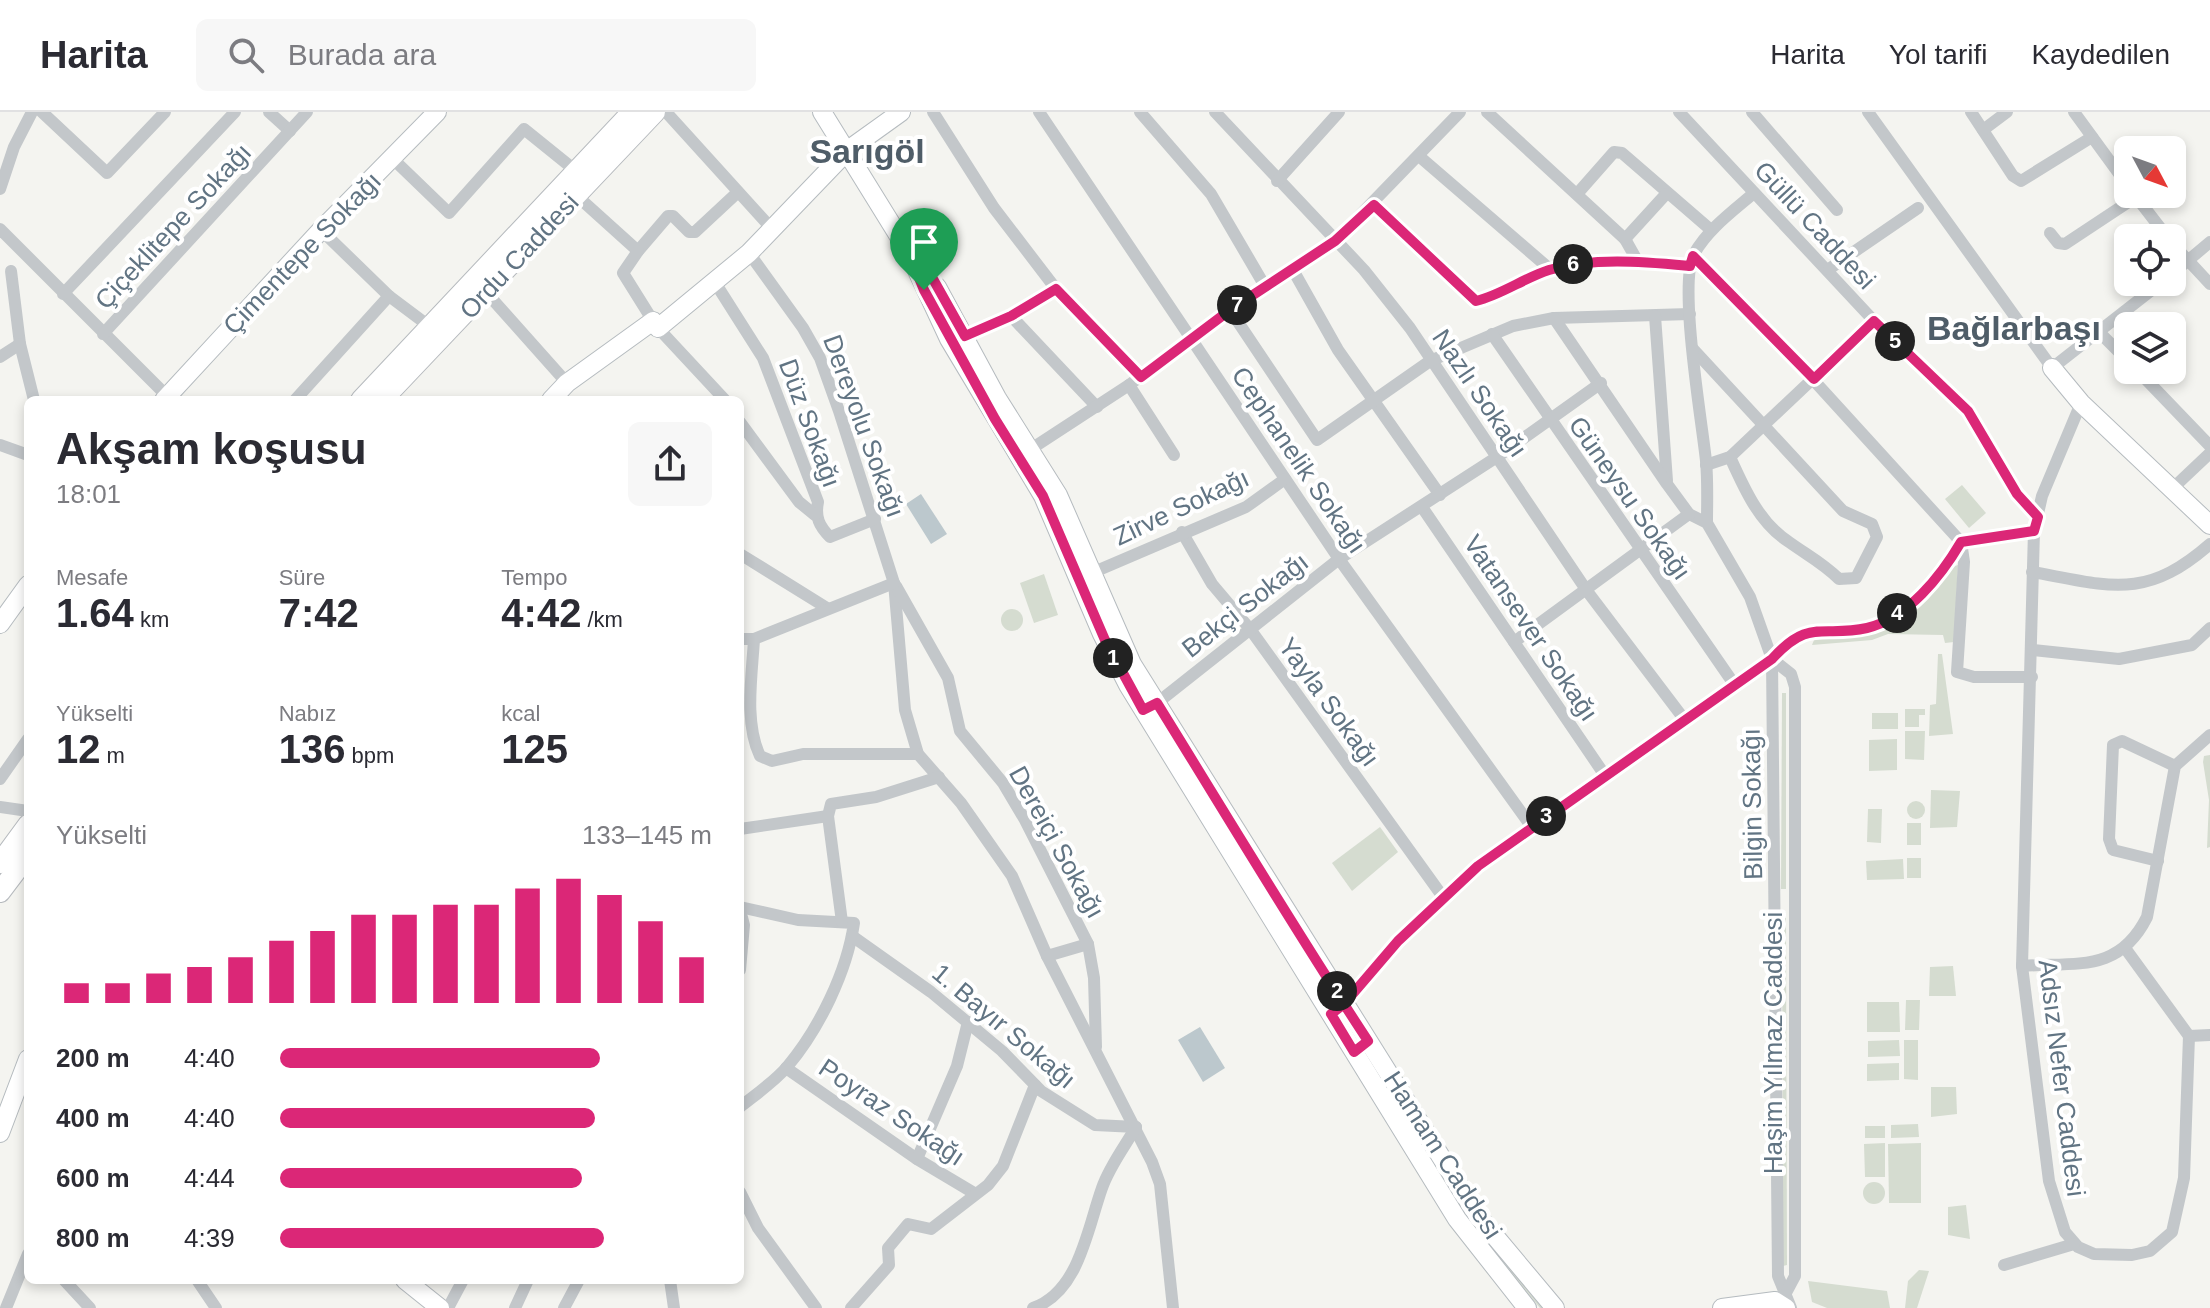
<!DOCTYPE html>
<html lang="tr">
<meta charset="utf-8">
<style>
body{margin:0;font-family:Arial,sans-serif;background:#f7f7f7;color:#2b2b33;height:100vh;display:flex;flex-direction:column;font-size:30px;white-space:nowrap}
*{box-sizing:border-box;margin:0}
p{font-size:26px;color:#7c7c81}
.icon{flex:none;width:44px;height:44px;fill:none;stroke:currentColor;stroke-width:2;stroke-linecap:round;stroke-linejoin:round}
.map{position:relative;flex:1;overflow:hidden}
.side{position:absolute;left:24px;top:284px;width:720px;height:888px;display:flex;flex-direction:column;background:#fff;border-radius:12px;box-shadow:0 4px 12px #0003}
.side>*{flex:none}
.needle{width:52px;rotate:131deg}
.buttons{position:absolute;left:2114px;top:24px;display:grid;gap:16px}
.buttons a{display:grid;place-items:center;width:72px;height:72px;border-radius:12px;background:#fff;box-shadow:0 4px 12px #0003;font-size:40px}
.pin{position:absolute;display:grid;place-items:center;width:68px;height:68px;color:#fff;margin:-82px -34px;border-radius:50% 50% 50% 0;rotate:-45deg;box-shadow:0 0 8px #0007}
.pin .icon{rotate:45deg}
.km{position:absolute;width:40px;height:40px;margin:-20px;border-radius:50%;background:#222;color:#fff;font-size:22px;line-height:40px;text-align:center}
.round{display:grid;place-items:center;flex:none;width:84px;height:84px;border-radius:12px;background:#f7f7f7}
.head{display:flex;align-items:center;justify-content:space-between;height:136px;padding:0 32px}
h1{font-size:44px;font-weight:800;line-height:60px}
.metrics{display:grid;grid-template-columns:repeat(3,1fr);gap:12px;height:136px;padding:8px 32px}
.metrics div{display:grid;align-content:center}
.metrics b{font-size:40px;font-weight:800}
.metrics small{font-size:22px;font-weight:400}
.metrics p{font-size:22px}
.chart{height:224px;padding:16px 32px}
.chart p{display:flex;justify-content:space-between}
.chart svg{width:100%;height:144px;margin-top:8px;stroke:#db2777;stroke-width:6}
ul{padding:0 32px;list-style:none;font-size:26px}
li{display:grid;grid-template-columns:128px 96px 1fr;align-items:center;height:60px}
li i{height:20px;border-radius:10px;background:#db2777}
header{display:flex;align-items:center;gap:48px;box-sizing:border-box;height:112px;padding:0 40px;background:#fff;border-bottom:2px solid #e1e1e2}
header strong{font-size:38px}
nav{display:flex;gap:44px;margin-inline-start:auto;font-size:28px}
.search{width:560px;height:72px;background:#f7f7f7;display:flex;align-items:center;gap:20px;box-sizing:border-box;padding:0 28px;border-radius:12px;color:#7c7c81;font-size:30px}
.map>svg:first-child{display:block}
.green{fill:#d5dcd0}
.water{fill:#bcc8cd}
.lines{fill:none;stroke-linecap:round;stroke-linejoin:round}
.secondary-casing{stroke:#b5bbbf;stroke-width:20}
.primary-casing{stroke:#b6babe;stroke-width:22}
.street{stroke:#c3c7ca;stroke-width:12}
.secondary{stroke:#fff;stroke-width:18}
.primary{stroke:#fff;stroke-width:20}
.route-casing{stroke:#fff;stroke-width:16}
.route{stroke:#db2777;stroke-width:10}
.labels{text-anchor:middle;stroke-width:8;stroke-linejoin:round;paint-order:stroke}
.street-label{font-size:26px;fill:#617483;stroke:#fff}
.district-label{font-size:34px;font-weight:bold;fill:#4f5d68;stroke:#fff}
</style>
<header>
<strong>Harita</strong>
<div class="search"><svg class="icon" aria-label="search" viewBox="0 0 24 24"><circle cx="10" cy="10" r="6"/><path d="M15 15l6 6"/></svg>Burada ara</div>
<nav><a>Harita</a><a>Yol tarifi</a><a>Kaydedilen</a></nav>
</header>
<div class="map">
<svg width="2210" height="1196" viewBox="0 0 2210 1196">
<rect width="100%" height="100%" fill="#f4f4f0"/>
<g class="green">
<polygon points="1962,373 1986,401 1969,416 1945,387"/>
<path d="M1958 453 1954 530 1945 531 1943 523 1888 522 1872 528 1812 533 1816 523C1843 517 1879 516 1904 504 1927 492 1943 456 1958 453Z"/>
<polygon points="1044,462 1058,503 1034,511 1020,471"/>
<circle cx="1012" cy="508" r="11"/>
<polygon points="1938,542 1942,542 1953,622 1929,624 1930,593 1936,592"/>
<polygon points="1782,581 1786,581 1786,777 1781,777"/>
<polygon points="1905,597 1925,597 1925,603 1919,603 1919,615 1905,615"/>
<rect x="1872" y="601" width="26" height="16"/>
<polygon points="1905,619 1925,619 1924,648 1905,647"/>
<polygon points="1897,627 1897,658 1869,659 1869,628"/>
<polygon points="2210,643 2210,735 2207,736 2209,688 2203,650 2204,644"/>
<polygon points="1931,678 1960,679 1957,715 1930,716"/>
<circle cx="1916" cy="698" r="9"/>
<polygon points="1868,697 1882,697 1881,731 1867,730"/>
<rect x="1907" y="711" width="14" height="22"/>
<polygon points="1380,715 1398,740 1352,779 1332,751"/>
<rect x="1907" y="746" width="14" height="20"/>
<polygon points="1903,747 1904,767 1867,768 1866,749"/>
<polygon points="1782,800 1786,800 1787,1153 1783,1154"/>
<polygon points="1953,854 1956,884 1929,884 1930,855"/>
<polygon points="1906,888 1920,888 1919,918 1905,918"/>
<polygon points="1867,890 1899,890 1900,920 1867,920"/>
<polygon points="1899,928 1900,944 1868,945 1868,929"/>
<polygon points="1904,928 1918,928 1918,968 1904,967"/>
<polygon points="1367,943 1545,1196 1540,1196 1462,1100"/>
<polygon points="1899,951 1899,968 1867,969 1867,952"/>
<polygon points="1931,975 1956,975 1957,1002 1931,1005"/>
<polygon points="1918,1012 1919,1025 1891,1026 1891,1013"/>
<rect x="1865" y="1014" width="20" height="12"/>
<polygon points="1885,1031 1885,1065 1865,1065 1864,1032"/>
<polygon points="1921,1031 1921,1091 1889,1091 1888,1032"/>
<circle cx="1874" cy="1081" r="11"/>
<polygon points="1966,1093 1970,1127 1948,1123 1948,1095"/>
<polygon points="1919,1158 1929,1159 1917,1196 1905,1196 1908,1169"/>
<polygon points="1808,1169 1887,1179 1890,1196 1827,1196 1812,1190"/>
</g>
<g class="water">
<polygon points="921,382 947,422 931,432 906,392"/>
<polygon points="1200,915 1225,956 1203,970 1178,928"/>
</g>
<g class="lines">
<defs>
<g id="secondary">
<polyline points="822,0 908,139 949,227 1043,384 1102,522 1128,573 1457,1107 1527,1196"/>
<polyline points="937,175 997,286 1058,383 1132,552 1478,1104 1555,1196"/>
<polyline points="2052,256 2081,291 2210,413"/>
<polyline points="164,288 321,118 437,0"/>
<polyline points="551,288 567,271 653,209 658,216 749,141 848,38 901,0"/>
<polyline points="0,512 28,473"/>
<polyline points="0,1021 28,947"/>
<polyline points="405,1168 440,1196"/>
<polyline points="1722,1196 1775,1189 1786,1196"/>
</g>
<g id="primary">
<polyline points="361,288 632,0"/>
<polyline points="382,288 655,0"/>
<polyline points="0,751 28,713"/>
<polyline points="0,780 28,743"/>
</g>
</defs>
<use href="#secondary" class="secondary-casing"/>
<use href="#primary" class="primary-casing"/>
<g class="street">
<polyline points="42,0 107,61 165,0"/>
<polyline points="269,0 290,19"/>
<polyline points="666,0 772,117"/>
<polyline points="933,0 994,96 1056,177 1141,265"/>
<polyline points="1039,0 1339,447 1531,714"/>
<polyline points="1140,0 1211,82 1266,176"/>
<polyline points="1215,0 1364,158 1410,216 1587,479 1684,607"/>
<polyline points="1487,0 1625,127 1638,150"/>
<polyline points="1679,0 1874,209 1968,299 2017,382 2038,405"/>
<polyline points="1752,0 1837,98"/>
<polyline points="1868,0 2052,256 2162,170"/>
<polyline points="1971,0 2013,64 2021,69 2092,25"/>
<polyline points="2074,0 2128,74"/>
<polyline points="1983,18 2007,0"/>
<polyline points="1420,45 1551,158"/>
<polyline points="393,47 449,101 524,17 576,59"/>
<polyline points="1277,69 1339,0"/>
<polyline points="0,77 14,35 32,0"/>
<polyline points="1577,82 1614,40 1622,41 1711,118"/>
<polyline points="2134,82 2168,126"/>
<polyline points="577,84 638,139 668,104 673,104 689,120 695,120 738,80"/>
<path d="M1374 93 1476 189C1501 182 1524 166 1550 158 1593 145 1645 150 1690 154"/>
<polyline points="0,117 170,287"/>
<polyline points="321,118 389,184 429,214"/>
<polyline points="2050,121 2058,131 2065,132 2136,85"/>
<polyline points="1625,127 1666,82"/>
<polyline points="2172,131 2210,172"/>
<polyline points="638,139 623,161 653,209"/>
<polyline points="749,141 803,216 820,246 839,299 894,471 905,598 918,642 961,691 1012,764 1047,844 1152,1050 1160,1072 1173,1196"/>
<polyline points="1693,144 1767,217 1961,430 1964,450 1957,560 1974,565 2032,565"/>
<polyline points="1829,157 1918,96"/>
<polyline points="1293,158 1338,238 1440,383"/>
<polyline points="11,159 20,232 34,288"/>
<polyline points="2172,162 2210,130"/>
<path d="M716 172 763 246 818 390C815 405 819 414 830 425L875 407"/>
<polyline points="485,179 567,271"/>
<polyline points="63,182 235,0"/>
<polyline points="1230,198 1317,328 1430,249 1513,214 1554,206 1690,202"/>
<polyline points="1011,204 1097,295"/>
<polyline points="1655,204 1667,369"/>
<polyline points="1554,206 1667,372 1689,402 1707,411 1750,485 1772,547 1778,1164 1791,1196"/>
<polyline points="658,216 725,288"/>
<polyline points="2099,220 2128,249"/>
<polyline points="103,222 307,0"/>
<polyline points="1492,222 1734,572"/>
<polyline points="965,224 1011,204 1056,177"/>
<path d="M1693 237 1843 399 1872 412 1877 425 1856 466 1839 467C1823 451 1807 443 1789 430 1759 411 1744 376 1730 345"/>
<polyline points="0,245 20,232"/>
<polyline points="2137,258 2210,334"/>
<polyline points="1129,273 1174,343"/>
<polyline points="295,288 389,184"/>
<polyline points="2081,291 2042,384 2034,419 2022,854 2049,1069 2065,1120 2078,1135 2094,1142 2132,1143 2150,1139 2172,1120 2184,1066 2189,924"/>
<polyline points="740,310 799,390 815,403"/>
<polyline points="0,333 28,343"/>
<polyline points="1031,337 1129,273 1230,198 1335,129 1460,0"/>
<polyline points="1706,353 1730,345 1874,209"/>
<polyline points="2173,376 2210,341"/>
<polyline points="1422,395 1604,662"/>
<path d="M1707 411C1707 390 1708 370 1706 349 1702 310 1678 171 1694 142 1708 117 1733 99 1754 81"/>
<polyline points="1182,420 1212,472 1250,517 1443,785"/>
<polyline points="740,442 827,496"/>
<polyline points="1094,460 1246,395 1285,367"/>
<path d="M2032 460C2110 474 2145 489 2210 432"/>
<polyline points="896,474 948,566 960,619 1003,671 1025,708 1088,832 1094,866 1096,935"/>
<path d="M740 527H754C752 564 744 610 760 644L772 649 803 642H918"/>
<polyline points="754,527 894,471"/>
<polyline points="1514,530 1689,402"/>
<polyline points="2033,538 2119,547 2192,533 2210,516"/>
<polyline points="1772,547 1791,562 1795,575 1795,1164 1787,1179"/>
<polyline points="1157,591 1339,447 1497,345 1601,271"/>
<polyline points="0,667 28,627"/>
<polyline points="0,695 28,699"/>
<polyline points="740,717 828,704"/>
<polyline points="2158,749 2113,738 2109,727 2113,633 2122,629 2175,654"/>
<path d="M740 795 798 808 854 811C847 860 819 917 787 955 774 970 755 983 740 995"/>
<polyline points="740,798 744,813 740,858"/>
<polyline points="842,810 828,704 831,692 876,685 939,665"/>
<polyline points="852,824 931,880 1002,939 1041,979 1095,1013 1136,1015"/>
<polyline points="2125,836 2189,924"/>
<polyline points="1047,844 1088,832"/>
<path d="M2022 854C2077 850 2119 861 2147 805L2175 654 2210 623"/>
<path d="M1344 892 1398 829 1478 754 1772 547C1810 505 1822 526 1867 516 1908 507 1941 464 1961 430L2034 419"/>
<polyline points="2189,924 2210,923"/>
<polyline points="786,956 917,1047 974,1081"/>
<polyline points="917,1047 957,954 968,910"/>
<polyline points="740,1080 758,1116 816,1196"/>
<polyline points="2004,1153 2074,1132"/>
<polyline points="64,1168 90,1196"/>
<polyline points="197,1168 216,1196"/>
<polyline points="670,1168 674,1196"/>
<polyline points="6,1196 28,1142"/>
<polyline points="448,1196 463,1168"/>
<polyline points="515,1196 528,1168"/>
<polyline points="564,1196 579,1168"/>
<polyline points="851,1196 889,1153 888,1136 908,1112 931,1117 988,1073 1003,1054 1035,973"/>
<path d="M1033 1196C1079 1180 1087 1118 1102 1076 1109 1055 1125 1034 1136 1015"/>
</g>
<use href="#secondary" class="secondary"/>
<use href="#primary" class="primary"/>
</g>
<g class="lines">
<defs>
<path id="route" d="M924 178 995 307 1043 384 1105 528 1143 598 1157 591C1227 704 1295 818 1368 929L1354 940 1331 902 1344 892 1398 829 1478 754 1772 547C1810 505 1822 526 1867 516 1908 506 1941 464 1961 430L2034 419 2038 405 2017 382 1968 299 1874 209 1814 267 1693 144 1690 154C1645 150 1593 145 1549 158 1524 166 1501 183 1476 189L1374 93 1335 129 1230 198 1141 265 1056 177 1011 204 965 224 933 167 908 139 924 178"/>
</defs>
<use href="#route" class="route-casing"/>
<use href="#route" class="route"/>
</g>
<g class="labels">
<g class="street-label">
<text transform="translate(1815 113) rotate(47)" y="9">Güllü Caddesi</text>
<text transform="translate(173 114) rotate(-47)" y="9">Çiçeklitepe Sokağı</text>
<text transform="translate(302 141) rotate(-46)" y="9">Çimentepe Sokağı</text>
<text transform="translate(519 144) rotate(-47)" y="9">Ordu Caddesi</text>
<text transform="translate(1480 281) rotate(56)" y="9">Nazlı Sokağı</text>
<text transform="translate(810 311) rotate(70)" y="9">Düz Sokağı</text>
<text transform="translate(864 314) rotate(70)" y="9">Dereyolu Sokağı</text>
<text transform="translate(1299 348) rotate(56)" y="9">Cephanelik Sokağı</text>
<text transform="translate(1630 386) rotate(55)" y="9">Güneysu Sokağı</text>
<text transform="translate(1181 395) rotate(-25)" y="9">Zirve Sokağı</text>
<text transform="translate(1245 493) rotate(-38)" y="9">Bekçi Sokağı</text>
<text transform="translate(1531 516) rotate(56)" y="9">Vatansever Sokağı</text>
<text transform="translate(1329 590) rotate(54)" y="9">Yayla Sokağı</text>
<text transform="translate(1752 692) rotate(-91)" y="9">Bilgin Sokağı</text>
<text transform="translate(1057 730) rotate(61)" y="9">Dereiçi Sokağı</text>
<text transform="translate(1004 914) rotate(40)" y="9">1. Bayır Sokağı</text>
<text transform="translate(1773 931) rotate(-90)" y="9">Haşim Yılmaz Caddesi</text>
<text transform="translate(2062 966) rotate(83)" y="9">Adsız Nefer Caddesi</text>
<text transform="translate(892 1000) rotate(34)" y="9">Poyraz Sokağı</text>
<text transform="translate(1443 1043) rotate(57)" y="9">Hamam Caddesi</text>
</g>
<g class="district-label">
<text x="867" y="51">Sarıgöl</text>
<text x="2014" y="228">Bağlarbaşı</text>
</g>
</g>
</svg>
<div class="buttons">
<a><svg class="needle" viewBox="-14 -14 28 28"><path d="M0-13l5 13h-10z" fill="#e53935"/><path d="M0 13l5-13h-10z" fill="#7c7c81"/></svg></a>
<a><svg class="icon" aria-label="locate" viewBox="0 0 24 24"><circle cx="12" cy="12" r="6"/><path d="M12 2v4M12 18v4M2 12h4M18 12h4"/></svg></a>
<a><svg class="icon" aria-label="layers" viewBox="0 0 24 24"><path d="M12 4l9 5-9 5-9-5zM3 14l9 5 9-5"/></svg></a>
</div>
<div class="pin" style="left:924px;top:178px;background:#1e9e55"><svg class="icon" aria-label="arrive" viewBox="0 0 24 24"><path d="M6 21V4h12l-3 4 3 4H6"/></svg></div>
<b class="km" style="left:1113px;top:546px">1</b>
<b class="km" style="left:1337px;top:879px">2</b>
<b class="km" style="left:1546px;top:704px">3</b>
<b class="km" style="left:1897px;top:501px">4</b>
<b class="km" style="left:1895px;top:229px">5</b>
<b class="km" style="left:1573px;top:152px">6</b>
<b class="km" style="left:1237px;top:193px">7</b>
<section class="side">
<div class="head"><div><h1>Akşam koşusu</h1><p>18:01</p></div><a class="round"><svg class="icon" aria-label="share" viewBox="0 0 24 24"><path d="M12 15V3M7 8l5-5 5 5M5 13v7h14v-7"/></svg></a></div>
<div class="metrics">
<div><p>Mesafe</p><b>1.64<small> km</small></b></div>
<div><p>Süre</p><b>7:42</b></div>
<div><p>Tempo</p><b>4:42<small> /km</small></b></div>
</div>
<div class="metrics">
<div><p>Yükselti</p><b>12<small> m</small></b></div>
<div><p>Nabız</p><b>136<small> bpm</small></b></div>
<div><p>kcal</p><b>125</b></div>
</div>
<div class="chart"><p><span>Yükselti</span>133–145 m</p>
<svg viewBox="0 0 160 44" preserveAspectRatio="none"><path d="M5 44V38M15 44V38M25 44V35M35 44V33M45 44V30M55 44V25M65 44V22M75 44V17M85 44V17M95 44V14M105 44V14M115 44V9M125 44V6M135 44V11M145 44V19M155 44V30"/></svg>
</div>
<ul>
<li><b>200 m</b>4:40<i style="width:74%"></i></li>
<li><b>400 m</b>4:40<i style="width:73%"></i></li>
<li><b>600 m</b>4:44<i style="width:70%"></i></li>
<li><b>800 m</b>4:39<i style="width:75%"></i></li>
</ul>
</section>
</div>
